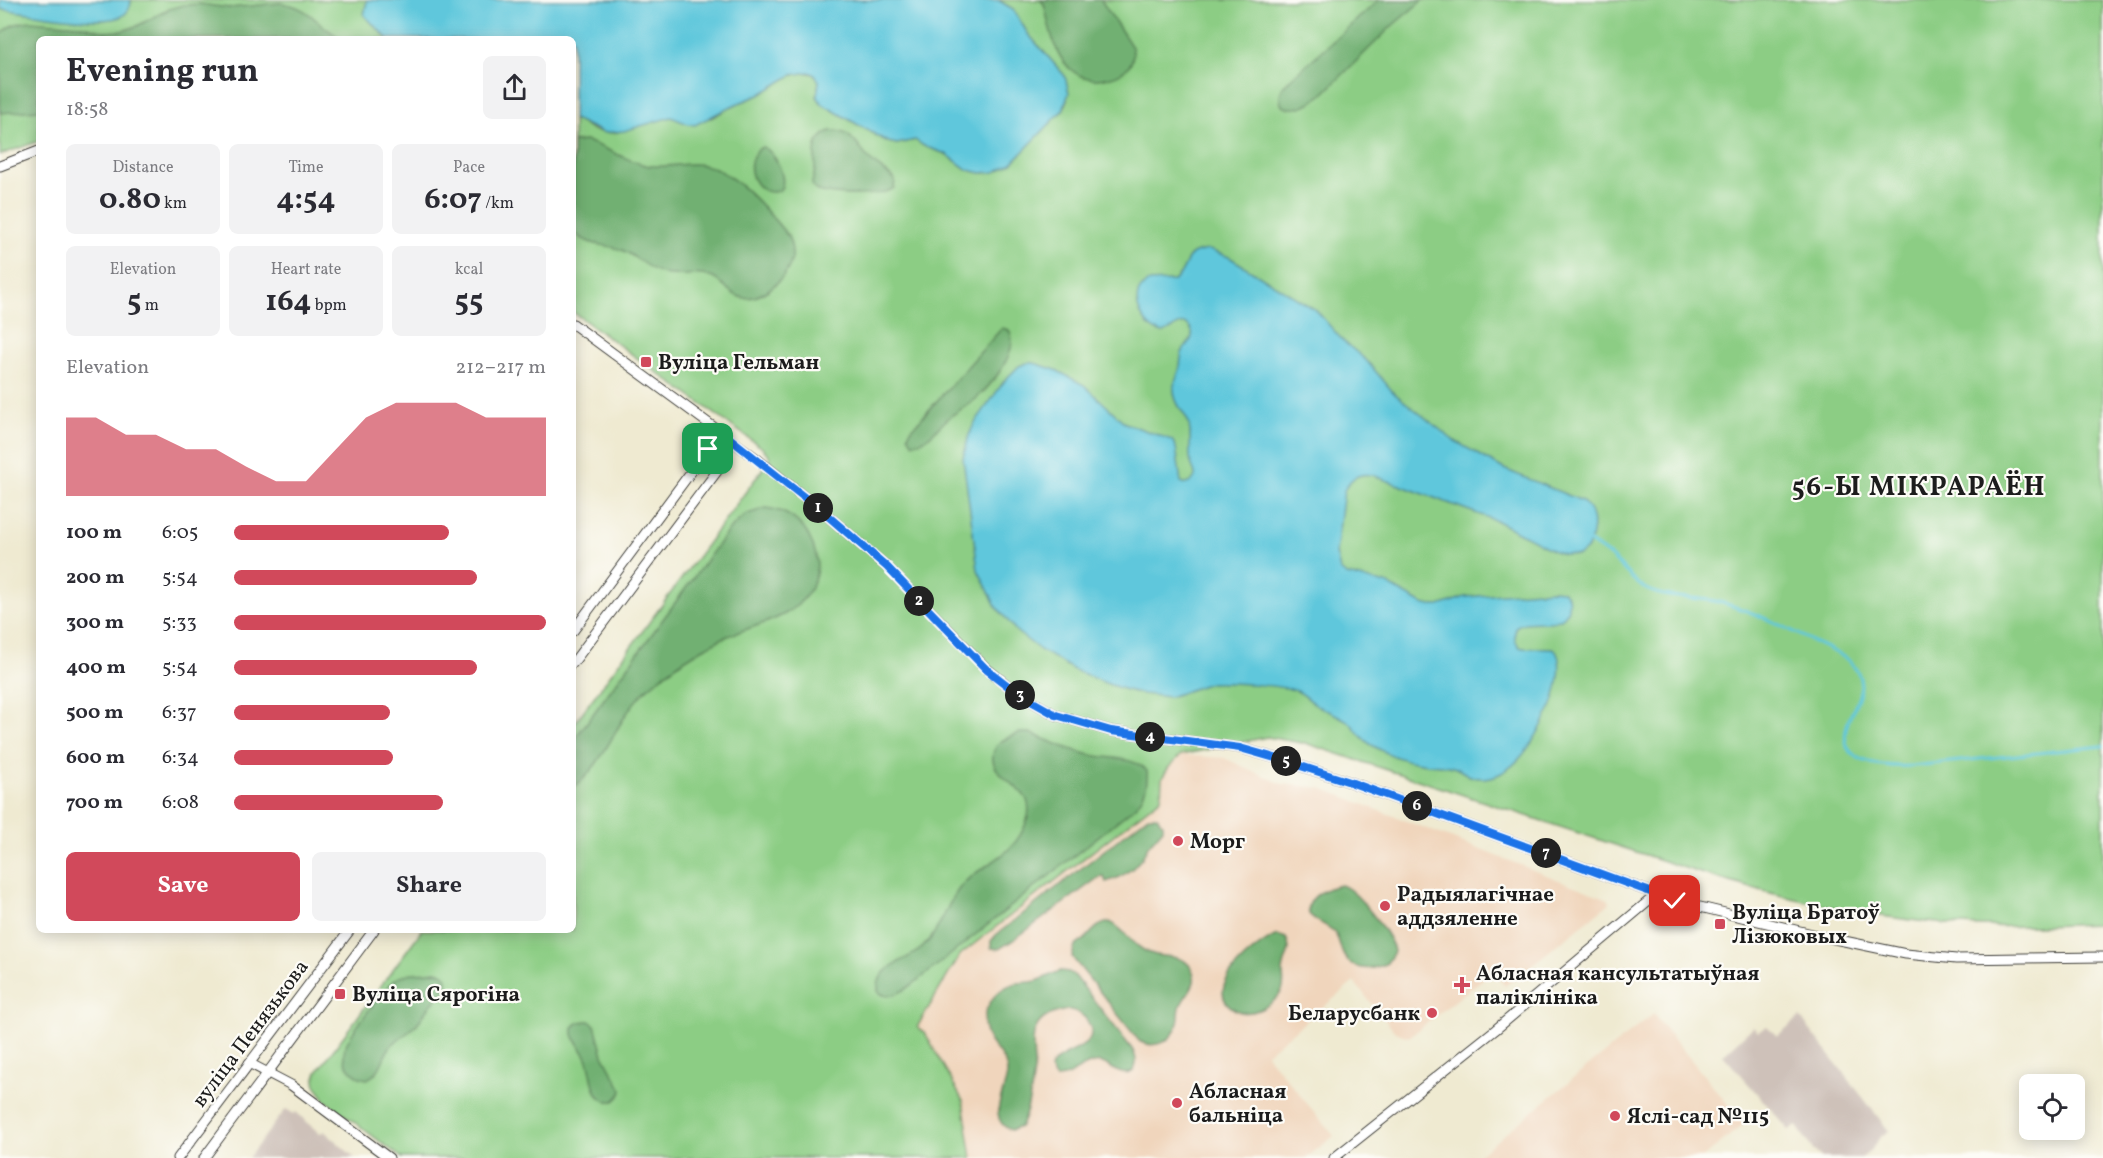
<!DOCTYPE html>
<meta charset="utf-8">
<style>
body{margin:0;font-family:Vollkorn,serif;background:#f2f2f3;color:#2b2b33;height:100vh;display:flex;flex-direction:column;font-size:22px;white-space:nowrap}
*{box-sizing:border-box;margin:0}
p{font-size:20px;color:#7c7c81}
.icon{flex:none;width:33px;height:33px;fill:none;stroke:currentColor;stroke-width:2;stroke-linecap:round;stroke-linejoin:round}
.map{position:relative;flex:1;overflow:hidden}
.panel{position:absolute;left:36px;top:36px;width:540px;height:897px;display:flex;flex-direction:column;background:#fff;border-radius:9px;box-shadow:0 3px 15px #0003}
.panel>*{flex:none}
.controls{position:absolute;left:2019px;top:1074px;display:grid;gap:12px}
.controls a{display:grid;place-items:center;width:66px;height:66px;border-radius:9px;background:#fff;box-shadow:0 3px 15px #0003;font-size:30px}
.pin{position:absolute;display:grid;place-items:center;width:51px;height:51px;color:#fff;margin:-26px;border-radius:12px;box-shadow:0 3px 9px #0006}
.km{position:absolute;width:30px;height:30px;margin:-15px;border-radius:50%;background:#222;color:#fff;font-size:16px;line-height:30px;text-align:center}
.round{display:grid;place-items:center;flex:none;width:63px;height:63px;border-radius:9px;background:#f2f2f3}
.head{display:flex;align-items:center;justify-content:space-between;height:102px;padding:0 30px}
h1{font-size:33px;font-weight:700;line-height:45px}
.metrics{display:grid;grid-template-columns:repeat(3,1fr);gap:9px;height:102px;padding:6px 30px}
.metrics div{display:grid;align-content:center;border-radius:9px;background:#f2f2f3;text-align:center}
.metrics b{font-size:30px;font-weight:700}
.metrics small{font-size:16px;font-weight:400}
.metrics p{font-size:16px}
.chart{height:168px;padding:12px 30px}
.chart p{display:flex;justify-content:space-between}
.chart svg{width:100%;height:108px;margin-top:6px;fill:#d1495b;opacity:.7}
.cta{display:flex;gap:12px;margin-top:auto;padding:12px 30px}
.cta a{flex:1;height:69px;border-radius:9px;background:#d1495b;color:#fff;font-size:24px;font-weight:700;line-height:69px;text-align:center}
.cta a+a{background:#f2f2f3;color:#2b2b33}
ul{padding:0 30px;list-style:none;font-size:20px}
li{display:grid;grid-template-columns:96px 72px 1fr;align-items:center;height:45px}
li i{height:15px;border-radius:8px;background:#d1495b}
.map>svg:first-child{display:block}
.built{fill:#f0d5bc}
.industrial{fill:#cec1b9}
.green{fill:#8ccd84;stroke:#547450;stroke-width:1.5}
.forest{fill:#71b072;stroke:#466647;stroke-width:1.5}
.water{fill:#5fc7dc;stroke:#3e727c;stroke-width:1.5}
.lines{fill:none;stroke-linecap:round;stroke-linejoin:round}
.stream{stroke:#5fc7dc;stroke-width:3}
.street-casing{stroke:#3c3b37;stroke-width:11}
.street{stroke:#fff;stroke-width:9}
.route-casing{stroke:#fff;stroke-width:12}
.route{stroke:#1a73e8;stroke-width:8}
.poi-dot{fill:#d1495b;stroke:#fdfcf7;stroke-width:2}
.labels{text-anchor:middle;stroke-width:4.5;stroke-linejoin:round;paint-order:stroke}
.poi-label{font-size:21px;font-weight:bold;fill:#1c1c1c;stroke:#fdfcf7;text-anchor:start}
.street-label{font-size:21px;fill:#1c1c1c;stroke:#fdfcf7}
.district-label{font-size:27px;font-weight:bold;letter-spacing:1.5px;fill:#1c1c1c;stroke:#fdfcf7}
</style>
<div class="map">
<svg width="2103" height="1158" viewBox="0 0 2103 1158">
<rect width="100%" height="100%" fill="#fdfcf7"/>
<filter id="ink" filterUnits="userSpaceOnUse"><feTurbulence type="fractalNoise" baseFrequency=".0167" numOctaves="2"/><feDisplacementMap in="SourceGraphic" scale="12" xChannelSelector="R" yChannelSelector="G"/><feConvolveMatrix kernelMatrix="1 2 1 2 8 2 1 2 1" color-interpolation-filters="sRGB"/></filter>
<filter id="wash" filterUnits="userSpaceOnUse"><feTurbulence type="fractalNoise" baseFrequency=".008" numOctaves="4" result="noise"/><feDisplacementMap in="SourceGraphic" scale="24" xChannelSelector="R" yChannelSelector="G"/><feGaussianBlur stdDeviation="1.35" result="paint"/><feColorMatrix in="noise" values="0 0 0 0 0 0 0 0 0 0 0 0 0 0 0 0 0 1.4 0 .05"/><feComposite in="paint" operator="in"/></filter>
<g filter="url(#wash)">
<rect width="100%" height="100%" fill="#efead1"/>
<g class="built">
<polygon points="1181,755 1224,758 1282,784 1321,788 1608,899 1610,903 1505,986 1493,971 1409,1037 1395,1032 1354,982 1266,1054 1334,1136 1306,1158 972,1158 963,1101 917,1027 960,955 1161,798 1162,778 1169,767"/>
<polygon points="1653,1014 1744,1124 1702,1158 1475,1158"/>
</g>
<g class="industrial">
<polygon points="1800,1017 1889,1131 1880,1137 1870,1152 1861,1158 1822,1158 1813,1150 1797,1126 1789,1130 1723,1055 1753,1027 1758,1032 1767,1026 1777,1036"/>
<polygon points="286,1109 294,1114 296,1112 320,1134 324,1131 355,1158 248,1158"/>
</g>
<g class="green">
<polygon points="131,0 367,0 364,15 388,39 39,39 39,141 0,155 0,9 105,20 131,3"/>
<path d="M998 0H2103V924C2051 925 1999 929 1948 924 1864 917 1777 897 1697 872L1308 744 1267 737 1181 755 1169 767 1162 778 1161 798 960 955 917 1027 925 1033 963 1101 972 1158H402L326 1101 316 1087 315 1079 317 1072 422 930H573V725L770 459 769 455 761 447 573 312V119L595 131 614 133 664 117 711 118 734 105 759 95 786 78 798 73 804 72 814 74 819 81 817 96 822 104 888 142 897 144 915 140 924 146 946 154 968 170 981 173 995 172 1012 163 1063 110 1067 102 1065 76 1028 34 1013 9Z"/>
</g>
<g class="forest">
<path d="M1040 0H1101L1132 47C1140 77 1094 87 1074 72 1053 57 1050 27 1044 4Z"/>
<path d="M1379 0H1423L1393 25 1322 95C1310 103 1297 113 1282 106 1278 96 1280 91 1286 83Z"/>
<path d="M280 3C311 6 316 26 343 39H39V110L0 113V35L12 25 30 21 79 25 106 32 122 31 137 26 169 9 183 5 200 4 229 8Z"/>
<path d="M830 131C853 129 857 148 871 161 879 168 888 173 895 180L894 188C881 198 831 196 816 190L812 185C812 178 816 172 815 165 815 149 813 140 830 131Z"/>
<path d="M586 141C606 147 624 160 645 165 662 169 679 163 696 164 730 165 767 210 788 236 791 243 793 250 792 258 789 276 764 299 745 298 730 297 724 281 710 277 695 271 679 278 664 274 647 269 638 258 624 251 604 242 593 249 573 232V142Z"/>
<path d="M762 147C774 149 790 181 779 191 754 199 739 160 762 147Z"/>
<path d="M1002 328 1009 330C1021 350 992 384 977 398 969 405 959 410 950 417 939 425 928 443 913 443L908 436 910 431Z"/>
<path d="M766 508C786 510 803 522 811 541 817 553 819 568 814 581 799 621 755 623 721 639 695 652 670 668 649 687 616 716 608 762 573 788V741L728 531 745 515Z"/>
<path d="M1019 733H1030C1048 741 1067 749 1087 754 1107 760 1132 755 1147 771 1148 786 1145 795 1135 807L920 979C908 987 890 1004 878 991 876 965 907 962 923 947 941 930 946 903 962 885 976 869 998 862 1012 846 1022 835 1033 815 1027 800 1020 784 990 775 993 755 995 741 1007 738 1019 733Z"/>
<polygon points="1148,816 1157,816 1163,824 1163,829 1148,846 1142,858 1133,868 1120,877 1106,882 1104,877 1098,878 1012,941 999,949 991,948 991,941 996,935"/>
<path d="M1341 885C1355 888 1393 937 1394 952L1387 963C1372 971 1350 972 1342 952 1339 944 1339 936 1332 930 1325 924 1316 922 1309 914 1305 897 1327 887 1341 885Z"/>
<path d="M1110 922C1126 930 1133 947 1150 953 1164 959 1183 953 1191 968 1201 984 1186 992 1181 1005 1178 1011 1180 1017 1178 1023 1174 1041 1155 1050 1139 1041L1072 957 1074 948C1077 944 1082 942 1086 938 1094 930 1097 924 1110 922Z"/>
<path d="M1277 935 1286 938C1294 951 1283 959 1283 973 1283 979 1285 985 1282 991 1274 1005 1250 1019 1234 1009 1199 988 1258 944 1277 935Z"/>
<path d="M436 971C461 977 438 997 430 1006 424 1013 420 1022 413 1028 406 1035 397 1039 391 1046 381 1058 383 1072 367 1079 352 1077 339 1061 346 1045 351 1033 385 986 396 979 409 970 422 974 436 971Z"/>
<path d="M1061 971 1069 972 1075 976 1132 1049C1139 1061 1137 1079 1119 1072 1110 1069 1105 1060 1093 1063 1079 1066 1070 1079 1055 1078L1050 1069C1055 1050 1104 1051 1088 1022 1085 1016 1077 1011 1070 1010 1062 1010 1055 1013 1048 1016 1026 1028 1035 1050 1034 1070 1033 1083 1027 1118 1020 1127L1011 1130C984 1119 1008 1090 1007 1072 1007 1060 995 1050 989 1040 976 1017 992 988 1017 983 1023 982 1029 983 1036 981 1045 979 1052 973 1061 971Z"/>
<path d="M589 1021 595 1025 603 1055 622 1090 621 1094 614 1101C607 1102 602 1101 598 1095 591 1084 592 1070 587 1058 584 1050 571 1039 573 1029 575 1022 582 1021 589 1021Z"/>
</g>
<g class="water">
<path d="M0 0H131C131 7 129 12 122 16 102 27 26 12 0 9Z"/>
<polygon points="367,0 998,0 1013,9 1028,34 1065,76 1069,93 1063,110 1012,163 995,172 981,173 968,170 946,154 924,146 915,140 897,144 888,142 822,104 817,96 819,81 814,74 809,72 792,75 759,95 734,105 695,125 688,124 671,117 624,131 604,133 573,119 573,39 388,39 364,15"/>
<path d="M1209 250 1229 257 1316 310 1343 341 1366 360 1394 393 1453 440 1504 469 1582 501C1597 513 1594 532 1588 548L1579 555 1563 554 1554 551 1497 521 1372 475C1358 473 1350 478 1344 491L1336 553 1340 570 1347 575 1387 584 1423 604 1431 606H1439L1465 597 1552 590 1563 591 1568 596C1574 638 1528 613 1515 628V639L1519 647C1531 651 1542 645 1554 649 1566 661 1556 696 1550 710 1537 737 1511 786 1473 777 1466 775 1460 769 1453 767 1443 764 1431 765 1421 763 1404 761 1384 753 1370 744 1362 739 1357 731 1351 724 1340 714 1326 712 1315 704 1309 700 1304 694 1297 691 1281 685 1228 682 1210 683L1169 697 1143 694 1126 690 1108 684 1074 670 1040 650 1017 632 996 606 978 570 963 458 969 435 974 424 1005 380 1019 366 1027 363H1034L1056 370 1084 385 1125 423 1172 440 1176 447 1181 482 1186 484C1190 483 1194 481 1195 475 1195 470 1190 464 1190 458 1189 446 1192 433 1188 421 1184 413 1177 406 1175 397 1171 384 1178 378 1180 366 1181 362 1180 358 1182 353 1185 345 1196 339 1191 329 1184 316 1172 331 1163 333 1148 331 1134 310 1138 294 1139 289 1144 285 1147 282L1174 281C1192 267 1178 253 1209 250Z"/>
</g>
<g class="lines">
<path class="stream" d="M1588 541C1597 547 1607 552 1614 560 1626 570 1633 583 1648 590 1670 600 1696 596 1719 602 1753 611 1785 627 1816 643 1827 648 1839 653 1848 660 1856 667 1860 674 1861 684 1861 697 1852 710 1848 722 1833 765 1884 767 1912 766L2103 746"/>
</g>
</g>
<g filter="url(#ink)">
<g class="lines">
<defs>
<g id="street">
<polyline points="0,166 39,151"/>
<polyline points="573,324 757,459 829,517 887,567 986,668 1017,693 1056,715 1111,731 1240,748 1282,760 1350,782 1675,901 1825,937 1906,954 1956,959 2103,957"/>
<polyline points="573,631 708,449 728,437"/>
<polyline points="573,663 724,462 728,437"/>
<polyline points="249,1063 291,1085 389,1158"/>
<polyline points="178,1158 350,930"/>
<polyline points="204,1158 374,930"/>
<polyline points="1334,1158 1495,1030 1656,895"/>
</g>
</defs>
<use href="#street" class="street-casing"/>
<use href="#street" class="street"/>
</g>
</g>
<g class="lines" filter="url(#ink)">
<defs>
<polyline id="route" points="708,449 728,437 829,517 887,567 986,669 1017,693 1056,715 1111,731 1240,748 1282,760 1350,782 1675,901"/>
</defs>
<use href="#route" class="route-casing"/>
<use href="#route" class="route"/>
</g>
<g class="poi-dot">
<rect x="640" y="356" width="12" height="12" rx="3"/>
<circle cx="1178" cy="841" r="6"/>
<circle cx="1385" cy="906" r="6"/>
<rect x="1714" y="918" width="12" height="12" rx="3"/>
<path d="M1459 976h6v6h6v6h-6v6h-6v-6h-6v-6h6z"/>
<rect x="334" y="988" width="12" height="12" rx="3"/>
<circle cx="1432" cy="1013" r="6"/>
<circle cx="1177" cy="1103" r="6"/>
<circle cx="1615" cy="1116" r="6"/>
</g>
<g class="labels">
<g class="poi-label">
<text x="658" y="369">Вуліца Гельман</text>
<text x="1190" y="848">Морг</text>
<text x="1397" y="901">Радыялагічнае<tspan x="1397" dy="24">аддзяленне</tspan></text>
<text x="1732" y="919">Вуліца Братоў<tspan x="1732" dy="24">Лізюковых</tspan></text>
<text x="1476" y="980">Абласная кансультатыўная<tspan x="1476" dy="24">паліклініка</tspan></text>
<text x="352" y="1001">Вуліца Сярогіна</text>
<text x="1420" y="1020" text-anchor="end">Беларусбанк</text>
<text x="1189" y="1098">Абласная<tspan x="1189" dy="24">бальніца</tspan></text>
<text x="1627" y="1123">Яслі-сад №115</text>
</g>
<g class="street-label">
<text transform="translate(250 1033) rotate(-53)" y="7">вуліца Пенязькова</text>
</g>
<g class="district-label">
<text x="1919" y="495">56-Ы МІКРАРАЁН</text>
</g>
</g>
</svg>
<div class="controls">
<a><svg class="icon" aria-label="locate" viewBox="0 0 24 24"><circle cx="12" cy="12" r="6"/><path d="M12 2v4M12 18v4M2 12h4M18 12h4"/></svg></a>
</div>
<div class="pin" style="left:708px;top:449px;background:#1e9e55"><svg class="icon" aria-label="arrive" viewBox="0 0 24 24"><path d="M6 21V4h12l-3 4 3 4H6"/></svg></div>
<div class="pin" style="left:1675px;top:901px;background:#d93025"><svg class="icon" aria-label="check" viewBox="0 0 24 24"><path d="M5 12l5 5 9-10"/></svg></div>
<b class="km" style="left:818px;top:508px">1</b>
<b class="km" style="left:919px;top:601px">2</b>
<b class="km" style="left:1020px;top:695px">3</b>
<b class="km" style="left:1150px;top:737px">4</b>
<b class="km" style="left:1286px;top:761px">5</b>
<b class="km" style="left:1417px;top:806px">6</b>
<b class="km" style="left:1546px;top:853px">7</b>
<section class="panel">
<div class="head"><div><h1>Evening run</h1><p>18:58</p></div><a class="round"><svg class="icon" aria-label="share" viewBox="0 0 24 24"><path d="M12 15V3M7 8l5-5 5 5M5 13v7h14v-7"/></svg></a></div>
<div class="metrics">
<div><p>Distance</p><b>0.80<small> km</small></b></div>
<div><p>Time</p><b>4:54</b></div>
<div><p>Pace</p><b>6:07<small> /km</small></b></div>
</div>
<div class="metrics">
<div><p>Elevation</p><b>5<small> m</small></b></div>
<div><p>Heart rate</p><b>164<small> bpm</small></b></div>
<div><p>kcal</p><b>55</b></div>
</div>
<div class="chart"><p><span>Elevation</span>212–217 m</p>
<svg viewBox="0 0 160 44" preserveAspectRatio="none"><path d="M0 44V12L10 12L20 19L30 19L40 25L50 25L60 32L70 38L80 38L90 25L100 12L110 6L120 6L130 6L140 12L150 12L160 12V44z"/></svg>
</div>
<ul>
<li><b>100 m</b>6:05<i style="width:69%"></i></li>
<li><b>200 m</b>5:54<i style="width:78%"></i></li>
<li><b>300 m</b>5:33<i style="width:100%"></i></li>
<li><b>400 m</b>5:54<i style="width:78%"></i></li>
<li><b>500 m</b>6:37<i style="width:50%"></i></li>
<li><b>600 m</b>6:34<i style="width:51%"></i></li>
<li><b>700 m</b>6:08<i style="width:67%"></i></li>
</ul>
<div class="cta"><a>Save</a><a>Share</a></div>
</section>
</div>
